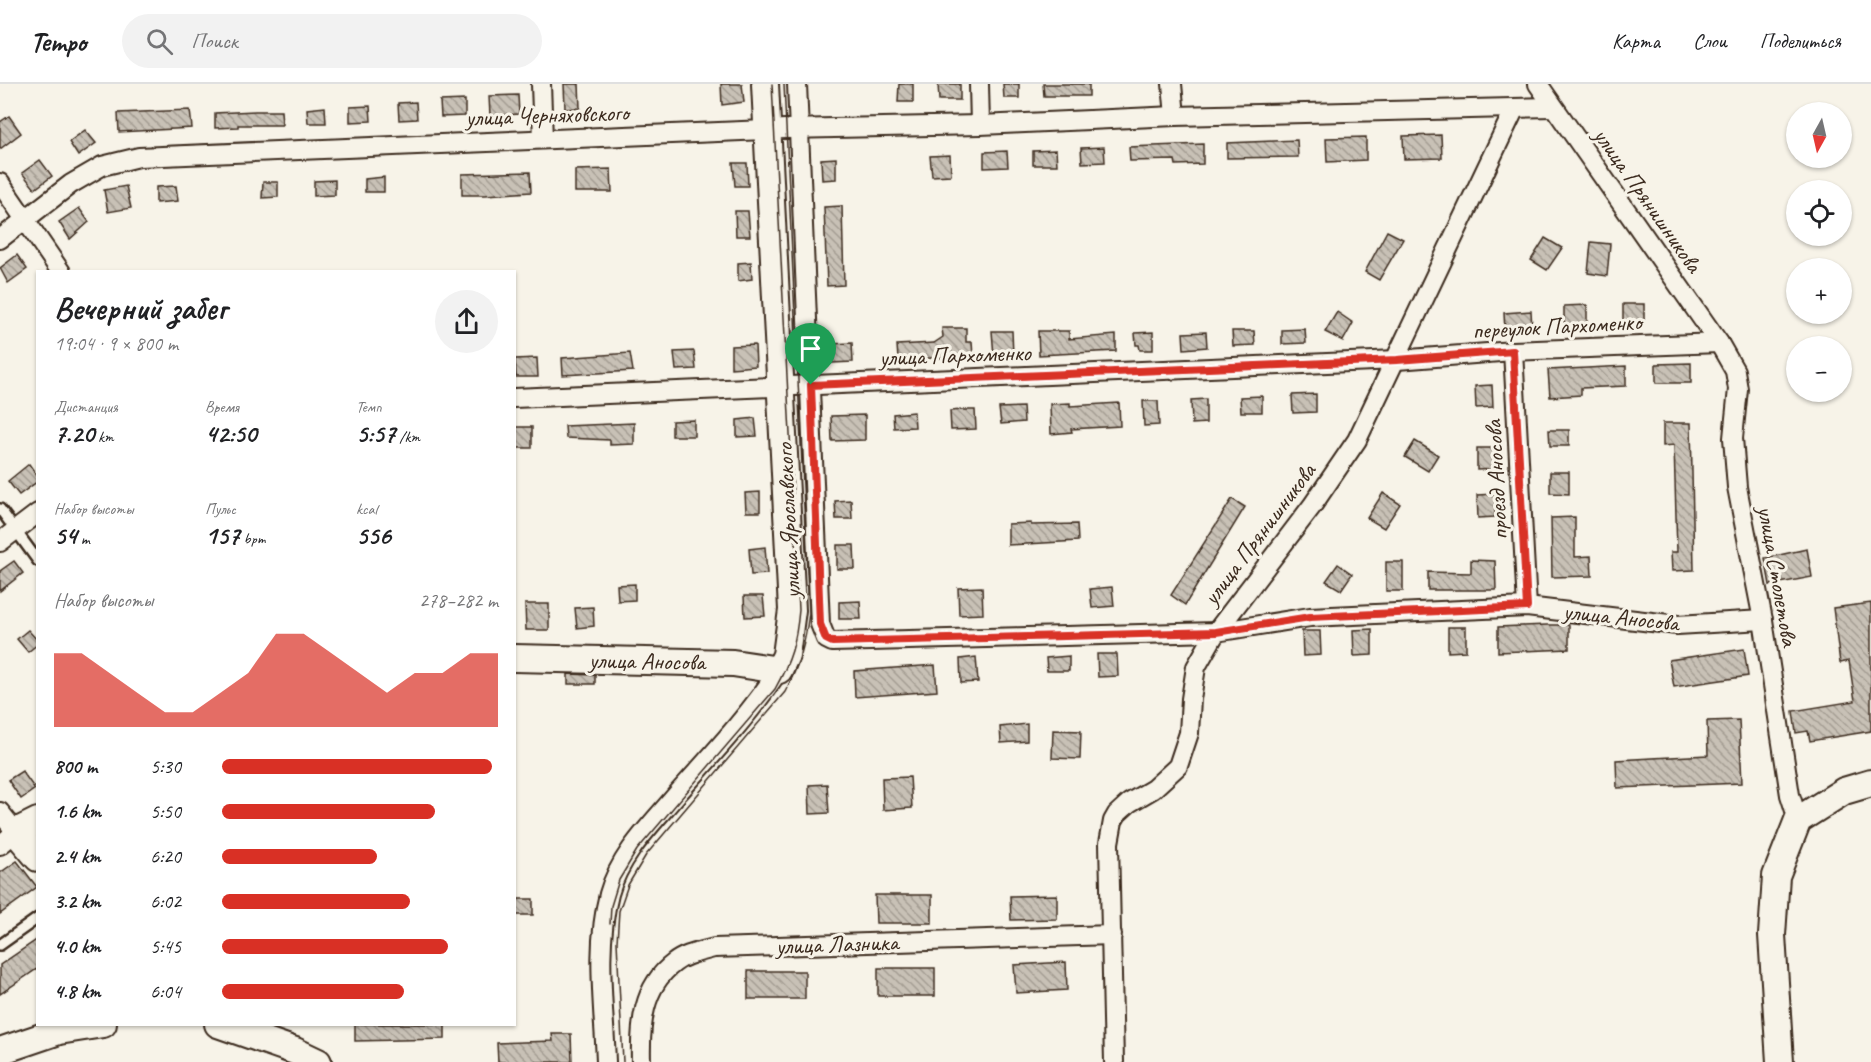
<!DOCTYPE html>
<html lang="ru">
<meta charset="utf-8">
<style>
body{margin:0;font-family:Caveat,sans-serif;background:#f2f2f2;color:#202124;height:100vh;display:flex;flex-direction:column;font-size:22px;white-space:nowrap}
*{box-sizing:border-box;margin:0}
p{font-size:20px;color:#757577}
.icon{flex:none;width:33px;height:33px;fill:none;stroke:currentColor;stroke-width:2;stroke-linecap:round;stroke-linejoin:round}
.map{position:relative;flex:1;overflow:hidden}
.side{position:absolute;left:36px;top:186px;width:480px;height:756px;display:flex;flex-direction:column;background:#fff;border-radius:0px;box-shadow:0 2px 4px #0004}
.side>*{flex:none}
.needle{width:39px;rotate:188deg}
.buttons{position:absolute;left:1786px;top:18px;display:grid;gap:12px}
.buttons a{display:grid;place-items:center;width:66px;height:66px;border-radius:50%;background:#fff;box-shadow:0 2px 4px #0004;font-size:30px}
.pin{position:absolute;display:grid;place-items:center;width:51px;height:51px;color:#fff;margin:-62px -26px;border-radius:50% 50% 50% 0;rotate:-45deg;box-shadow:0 0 6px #0007}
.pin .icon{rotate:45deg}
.round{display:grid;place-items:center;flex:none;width:63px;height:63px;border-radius:32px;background:#f2f2f2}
.summary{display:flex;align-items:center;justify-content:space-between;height:102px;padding:0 18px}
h1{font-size:33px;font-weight:800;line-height:45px}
.stats{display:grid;grid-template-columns:repeat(3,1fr);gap:9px;height:102px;padding:6px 18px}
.stats div{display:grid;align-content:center}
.stats b{font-size:26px;font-weight:800}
.stats small{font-size:16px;font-weight:400}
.stats p{font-size:16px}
.chart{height:168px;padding:12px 18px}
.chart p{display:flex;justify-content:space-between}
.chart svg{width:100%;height:108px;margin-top:6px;fill:#d93025;opacity:.7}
ul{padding:0 18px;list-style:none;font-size:20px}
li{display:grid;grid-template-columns:96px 72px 1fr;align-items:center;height:45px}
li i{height:15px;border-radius:8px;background:#d93025}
header{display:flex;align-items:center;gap:36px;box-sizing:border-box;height:84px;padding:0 30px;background:#fff;border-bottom:2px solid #e0e0e0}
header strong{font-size:28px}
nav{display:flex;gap:33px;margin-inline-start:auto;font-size:21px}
.search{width:420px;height:54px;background:#f2f2f2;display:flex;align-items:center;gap:15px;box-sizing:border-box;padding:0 21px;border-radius:33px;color:#757577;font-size:22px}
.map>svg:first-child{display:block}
.building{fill:url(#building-back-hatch);stroke:#3b2a1e;stroke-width:1.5}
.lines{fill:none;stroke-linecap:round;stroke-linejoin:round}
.lane-casing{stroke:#3b2a1e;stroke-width:14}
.street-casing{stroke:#3b2a1e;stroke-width:22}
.secondary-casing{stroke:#3b2a1e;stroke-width:30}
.lane{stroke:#f7f3e8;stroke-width:9}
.street{stroke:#f7f3e8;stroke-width:18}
.secondary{stroke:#f7f3e8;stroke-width:26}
.tram{stroke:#3b2a1e;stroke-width:1.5}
.route-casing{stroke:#fff;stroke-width:12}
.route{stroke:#d93025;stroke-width:8}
.labels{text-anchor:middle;stroke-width:6;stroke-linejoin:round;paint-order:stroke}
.street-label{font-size:24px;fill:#3b2a1e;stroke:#f7f3e8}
</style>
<header>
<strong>Tempo</strong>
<div class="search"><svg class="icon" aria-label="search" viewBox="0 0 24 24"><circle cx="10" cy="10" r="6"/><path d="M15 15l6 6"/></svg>Поиск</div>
<nav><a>Карта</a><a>Слои</a><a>Поделиться</a></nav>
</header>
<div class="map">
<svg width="1871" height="978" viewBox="0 0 1871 978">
<defs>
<pattern id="building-back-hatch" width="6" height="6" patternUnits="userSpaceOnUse" patternTransform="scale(1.5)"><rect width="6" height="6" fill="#c8c1b6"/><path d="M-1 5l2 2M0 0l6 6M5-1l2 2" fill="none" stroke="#a49d93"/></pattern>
</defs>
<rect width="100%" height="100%" fill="#f7f3e8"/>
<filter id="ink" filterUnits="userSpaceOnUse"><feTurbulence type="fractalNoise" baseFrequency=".0167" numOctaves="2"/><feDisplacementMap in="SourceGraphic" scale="12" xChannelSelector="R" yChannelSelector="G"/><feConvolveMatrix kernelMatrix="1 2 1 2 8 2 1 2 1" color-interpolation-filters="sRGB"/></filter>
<g filter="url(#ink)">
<g class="building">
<polygon points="564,0 579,0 580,24 565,25"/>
<polygon points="721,0 742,0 744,18 722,21"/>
<polygon points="899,0 913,0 913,18 898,18"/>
<polygon points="938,0 960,0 960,16 939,16"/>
<polygon points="1003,0 1019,0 1019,14 1004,14"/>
<polygon points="1043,0 1089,0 1089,12 1044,12"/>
<polygon points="518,11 519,30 490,32 489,12"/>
<polygon points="465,16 465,32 441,33 440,17"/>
<polygon points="416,18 417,35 399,36 398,19"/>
<polygon points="370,22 371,37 350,38 350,23"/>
<polygon points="325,23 326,39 308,39 307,25"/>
<polygon points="190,26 192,44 119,48 118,29"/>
<polygon points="255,27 281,27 282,41 238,41 238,43 215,44 215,29"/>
<polygon points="9,32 21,49 0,65 0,38"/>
<polygon points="85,46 96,59 78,72 69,58"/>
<polygon points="1441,51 1442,74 1404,75 1403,52"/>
<polygon points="1366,53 1366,76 1327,78 1326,54"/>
<polygon points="1297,56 1298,73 1227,74 1227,59"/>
<polygon points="1203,60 1203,80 1176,81 1175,76 1130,77 1129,63"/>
<polygon points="1104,63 1105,78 1082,79 1081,64"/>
<polygon points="1056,66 1057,81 1033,81 1033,67"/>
<polygon points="1007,67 1008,83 984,84 984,68"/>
<polygon points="950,71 951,91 932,92 930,72"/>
<polygon points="836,74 836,95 822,96 821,75"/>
<polygon points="40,76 52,92 35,105 22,89"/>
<polygon points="733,79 747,79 748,102 735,102"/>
<polygon points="611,85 612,108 575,108 575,86"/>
<polygon points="530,88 531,108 485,111 462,111 462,90"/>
<polygon points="384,93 384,108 365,108 365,95"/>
<polygon points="335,96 335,111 314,112 314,97"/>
<polygon points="263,98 278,98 278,113 262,114"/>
<polygon points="126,102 131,124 108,128 104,106"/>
<polygon points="176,102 178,117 156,119 156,103"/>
<polygon points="842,122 844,201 827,202 824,123"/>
<polygon points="79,124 89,138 70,155 59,138"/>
<polygon points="735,127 748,127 750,152 736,152"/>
<polygon points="1387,147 1403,155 1379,196 1365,188"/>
<polygon points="1545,154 1562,164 1547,186 1531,176"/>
<polygon points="1591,158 1610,160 1607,192 1588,189"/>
<polygon points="17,171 27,185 8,199 0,184"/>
<polygon points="751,178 752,195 738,197 738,179"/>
<polygon points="1623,220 1644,220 1644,239 1623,240"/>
<polygon points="1587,221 1587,242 1564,243 1564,222"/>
<polygon points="1531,227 1532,245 1505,248 1504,229"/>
<polygon points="1337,228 1353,239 1343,257 1325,248"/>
<polygon points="942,244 966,244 966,258 972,258 973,273 898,275 897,261 934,259 943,253"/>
<polygon points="1305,245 1306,259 1282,260 1282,246"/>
<polygon points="992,247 1012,247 1013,272 994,272"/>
<polygon points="1038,247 1069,247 1069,255 1116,251 1116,267 1039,271"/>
<polygon points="1232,247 1254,247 1255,261 1233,262"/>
<polygon points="1153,248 1153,266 1140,266 1139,261 1136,261 1135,249"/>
<polygon points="1206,248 1207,263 1184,265 1183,249"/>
<polygon points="852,259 853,278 832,279 830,260"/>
<polygon points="755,261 756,282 731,284 731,262"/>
<polygon points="694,267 696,285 676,286 674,268"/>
<polygon points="630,269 633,287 563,291 562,274"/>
<polygon points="537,274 538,293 516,293 515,275"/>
<polygon points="1691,279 1691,299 1656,299 1656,280"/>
<polygon points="1626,282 1626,302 1581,304 1581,311 1550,313 1548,286"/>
<polygon points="1492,301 1493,323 1476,324 1475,302"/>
<polygon points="1316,310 1316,328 1293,329 1292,311"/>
<polygon points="1262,312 1262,328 1241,328 1240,313"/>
<polygon points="1206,315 1206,339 1192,340 1191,316"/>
<polygon points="1143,317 1158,317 1159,341 1144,342"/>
<polygon points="1070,319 1070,322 1119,319 1120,342 1071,345 1072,348 1051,350 1050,320"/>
<polygon points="1023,323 1024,338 1001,340 999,324"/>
<polygon points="963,326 975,326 976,345 951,346 950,327"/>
<polygon points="914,328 915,343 894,344 893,330"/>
<polygon points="865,331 865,356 832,357 831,332"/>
<polygon points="755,334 757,352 737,353 737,336"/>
<polygon points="694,336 694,352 672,352 672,337"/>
<polygon points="634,339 634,360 610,361 610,356 566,354 565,342"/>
<polygon points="1663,339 1691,339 1694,486 1672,487 1671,468 1677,468 1674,361 1663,362"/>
<rect x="514" y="343" width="18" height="21"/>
<polygon points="1549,346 1569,346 1569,362 1550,362"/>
<polygon points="1415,357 1438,371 1428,387 1405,373"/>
<polygon points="1477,364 1494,364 1495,385 1477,386"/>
<polygon points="29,380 38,393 38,397 19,411 8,397"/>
<polygon points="1550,388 1569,388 1569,410 1550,409"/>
<polygon points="760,408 760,428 746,428 745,409"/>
<polygon points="1383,409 1400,420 1384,444 1367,434"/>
<polygon points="1495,410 1495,433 1478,434 1477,411"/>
<polygon points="1232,415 1245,423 1185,521 1171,511"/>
<polygon points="851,416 852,435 836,435 835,417"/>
<polygon points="1575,433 1575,473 1591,472 1592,492 1552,493 1551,434"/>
<polygon points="1031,439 1031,441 1077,440 1078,457 1008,461 1008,440"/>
<polygon points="837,461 854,461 855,485 837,485"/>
<polygon points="765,463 767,490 751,491 749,465"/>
<polygon points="1807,465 1812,493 1770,501 1765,474"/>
<polygon points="1471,476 1495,477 1496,506 1428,506 1428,488 1471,489"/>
<polygon points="14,477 23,489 0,507 0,487"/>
<rect x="1386" y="478" width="17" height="29"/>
<polygon points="1338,480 1352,490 1341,506 1326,497"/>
<polygon points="635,500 635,516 618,517 617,501"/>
<polygon points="982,503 983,530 959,531 958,504"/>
<polygon points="1112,503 1114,522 1092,524 1090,505"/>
<polygon points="744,512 763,512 765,532 745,533"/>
<polygon points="860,517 861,535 839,535 839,518"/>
<polygon points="1871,519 1871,647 1810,657 1808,647 1796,649 1793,627 1855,617 1849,577 1840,579 1833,524"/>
<polygon points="525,520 549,520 549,546 526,546"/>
<polygon points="593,523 594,542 577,544 575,524"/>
<polygon points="1547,541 1569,541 1569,565 1498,568 1498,543"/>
<polygon points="1448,543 1466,543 1466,567 1448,568"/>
<polygon points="1372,545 1372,571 1354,572 1353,546"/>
<polygon points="28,546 38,557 38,560 28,568 17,555"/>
<polygon points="1302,547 1320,547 1321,571 1303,572"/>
<polygon points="1744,565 1748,592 1674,603 1669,576"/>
<polygon points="1097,570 1117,570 1118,592 1098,593"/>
<polygon points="1069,572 1069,587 1047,587 1046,574"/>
<polygon points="976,573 978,598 961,599 960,575"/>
<polygon points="935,581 937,607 855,613 854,587"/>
<polygon points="568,590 595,591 595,600 568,600"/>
<polygon points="1739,636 1742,699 1617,704 1616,676 1708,671 1707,637"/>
<polygon points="1027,640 1027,657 1001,659 1000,643"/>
<polygon points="1053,646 1081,647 1080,675 1052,674"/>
<polygon points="22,687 35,705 21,715 8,696"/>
<polygon points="910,693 912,724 883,726 882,694"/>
<polygon points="827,700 829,729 810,730 809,701"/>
<polygon points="17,777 37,803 0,830 0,789"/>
<polygon points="875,811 932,811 932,839 876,839"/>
<polygon points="1057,811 1057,835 1011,836 1010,812"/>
<rect x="514" y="815" width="19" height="16"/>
<polygon points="38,855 38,884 0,910 0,881"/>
<polygon points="1066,878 1067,906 1016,909 1014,881"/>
<rect x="878" y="884" width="57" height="28"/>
<rect x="748" y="887" width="57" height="28"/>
<polygon points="355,940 445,940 445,955 355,957"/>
<polygon points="552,950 571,950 572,978 498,978 497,959 553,957"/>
</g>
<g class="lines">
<defs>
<g id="lane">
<polyline points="0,425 38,477"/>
<polyline points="0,861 38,834"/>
</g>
<g id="street">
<polyline points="541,0 543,55"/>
<polyline points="797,0 820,540 826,555 832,558 1216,548 1310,533 1527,523 1677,541 1763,536"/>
<polyline points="979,0 980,41"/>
<polyline points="1172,0 1175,32"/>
<polyline points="1538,0 1719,259 1735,287 1738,305 1733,354 1737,403 1763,536 1790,711 1798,736"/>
<polyline points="0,99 61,188"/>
<polyline points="0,155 71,100 102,82 139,73 786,45 980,41 1175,32 1553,23"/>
<polyline points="1513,267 1527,523"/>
<polyline points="514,314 1397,276 1513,267 1719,259"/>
<polyline points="0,458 38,429"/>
<polyline points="0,728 16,748 0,761"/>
<path d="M606 978C604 923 595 864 609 810 620 770 652 740 678 709 713 670 750 630 779 586"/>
<path d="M641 978C640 942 642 903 674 879 685 870 700 868 714 864L1112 851"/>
<polyline points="1114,978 1109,759 1113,737 1117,730 1129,719 1153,705 1178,682 1189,649 1191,615 1196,583 1216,548 1312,422 1357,356 1515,24"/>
</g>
<g id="secondary">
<polyline points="514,574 733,579 779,586 786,571 792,526 765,0"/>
<polyline points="38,737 16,748 38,774"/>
<polyline points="218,940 295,967 318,978"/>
<polyline points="0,967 59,947 103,940"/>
<polyline points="1780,978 1772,851 1776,792 1798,736 1844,707 1871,699"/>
</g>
</defs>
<use href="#lane" class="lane-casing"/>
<use href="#street" class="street-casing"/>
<use href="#secondary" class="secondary-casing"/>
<use href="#lane" class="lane"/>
<use href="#street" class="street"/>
<use href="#secondary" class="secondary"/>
<g class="tram">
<path d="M610 840 611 822 619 796 637 766 775 605C791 576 796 559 799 526L772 0"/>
<path d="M623 978 617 858 619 827 628 801 646 771 785 608C800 580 805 560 809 529L784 0"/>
</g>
</g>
</g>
<g class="lines" filter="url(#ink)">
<defs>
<polygon id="route" points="1513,267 1527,523 1310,533 1216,548 832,558 826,555 820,540 811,301 1397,276"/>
</defs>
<use href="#route" class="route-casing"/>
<use href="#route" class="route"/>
</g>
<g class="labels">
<g class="street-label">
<text transform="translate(547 31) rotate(-2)" y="8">улица Черняховского</text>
<text transform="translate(1648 116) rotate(55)" y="8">улица Прянишникова</text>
<text transform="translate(1557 242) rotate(-3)" y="8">переулок Пархоменко</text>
<text transform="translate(955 271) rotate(-2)" y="8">улица Пархоменко</text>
<text transform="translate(1496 396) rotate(-93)" y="8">проезд Аносова</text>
<text transform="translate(788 437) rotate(-93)" y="8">улица Ярославского</text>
<text transform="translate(1259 450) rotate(-53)" y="8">улица Прянишникова</text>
<text transform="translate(1778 492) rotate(80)" y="8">улица Столетова</text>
<text transform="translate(1621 533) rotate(6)" y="8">улица Аносова</text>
<text transform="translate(647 577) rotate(1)" y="8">улица Аносова</text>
<text transform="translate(837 860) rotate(-2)" y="8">улица Лазника</text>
</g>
</g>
</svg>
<div class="buttons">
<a><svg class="needle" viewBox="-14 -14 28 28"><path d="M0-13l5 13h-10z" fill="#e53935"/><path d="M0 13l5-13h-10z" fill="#757577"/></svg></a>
<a><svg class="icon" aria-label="locate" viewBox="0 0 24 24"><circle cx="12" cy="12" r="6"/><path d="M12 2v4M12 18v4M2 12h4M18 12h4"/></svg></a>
<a>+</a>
<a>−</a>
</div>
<div class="pin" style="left:811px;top:301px;background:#1e9e55"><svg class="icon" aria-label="arrive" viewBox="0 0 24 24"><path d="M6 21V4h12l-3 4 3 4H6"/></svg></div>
<section class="side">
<div class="summary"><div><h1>Вечерний забег</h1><p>19:04 · 9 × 800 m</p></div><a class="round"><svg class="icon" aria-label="share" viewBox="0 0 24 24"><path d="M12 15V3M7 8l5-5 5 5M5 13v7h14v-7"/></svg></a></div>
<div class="stats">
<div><p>Дистанция</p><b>7.20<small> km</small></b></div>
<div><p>Время</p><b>42:50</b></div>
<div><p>Темп</p><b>5:57<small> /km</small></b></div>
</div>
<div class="stats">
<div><p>Набор высоты</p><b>54<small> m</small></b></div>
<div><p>Пульс</p><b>157<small> bpm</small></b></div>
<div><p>kcal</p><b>556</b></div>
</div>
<div class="chart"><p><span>Набор высоты</span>278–282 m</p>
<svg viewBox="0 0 160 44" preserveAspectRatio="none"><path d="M0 44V14L10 14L20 22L30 30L40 38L50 38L60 30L70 22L80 6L90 6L100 14L110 22L120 30L130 22L140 22L150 14L160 14V44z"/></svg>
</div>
<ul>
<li><b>800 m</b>5:30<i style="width:98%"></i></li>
<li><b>1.6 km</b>5:50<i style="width:77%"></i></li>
<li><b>2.4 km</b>6:20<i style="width:56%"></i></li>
<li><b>3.2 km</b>6:02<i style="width:68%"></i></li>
<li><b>4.0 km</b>5:45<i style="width:82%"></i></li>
<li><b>4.8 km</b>6:04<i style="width:66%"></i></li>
</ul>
</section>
</div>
